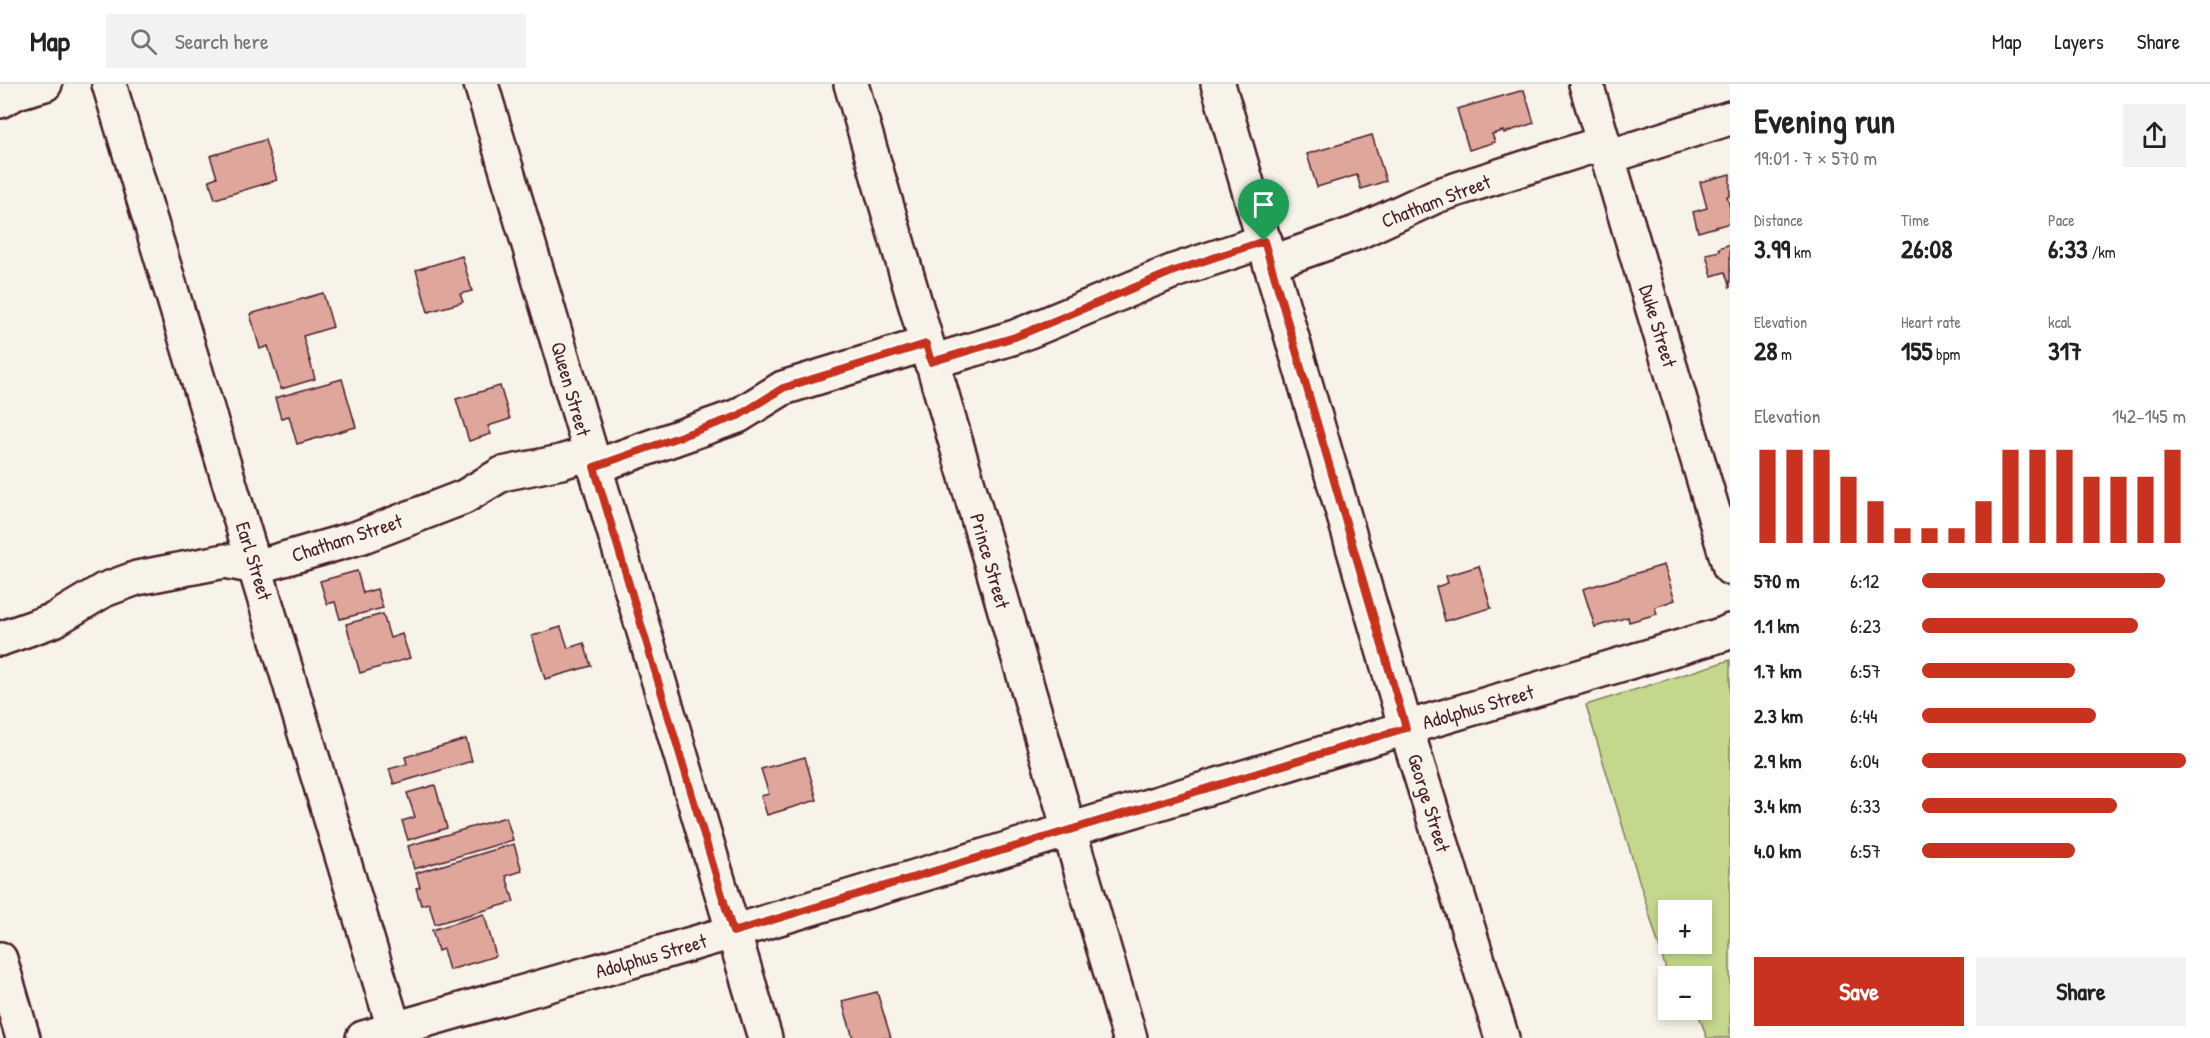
<!DOCTYPE html>
<meta charset="utf-8">
<style>
body{margin:0;font-family:"Patrick Hand",sans-serif;background:#f2f2f2;color:#222;height:100vh;display:flex;flex-direction:column;font-size:22px;white-space:nowrap}
*{box-sizing:border-box;margin:0}
p{font-size:20px;color:#767676}
.icon{flex:none;width:33px;height:33px;fill:none;stroke:currentColor;stroke-width:2;stroke-linecap:round;stroke-linejoin:round}
.map{position:relative;flex:1;overflow:hidden}
.sheet{display:flex;flex-direction:column;background:#fff;width:480px}
.sheet>*{flex:none}
.tools{position:absolute;left:1658px;top:816px;display:grid;gap:12px}
.tools a{display:grid;place-items:center;width:54px;height:54px;border-radius:0px;background:#fff;box-shadow:0 3px 9px #0003;font-size:30px}
.pin{position:absolute;display:grid;place-items:center;width:51px;height:51px;color:#fff;margin:-62px -26px;border-radius:50% 50% 50% 0;rotate:-45deg;box-shadow:0 0 6px #0007}
.pin .icon{rotate:45deg}
.round{display:grid;place-items:center;flex:none;width:63px;height:63px;border-radius:0px;background:#f2f2f2}
.summary{display:flex;align-items:center;justify-content:space-between;height:102px;padding:0 24px}
h1{font-size:33px;font-weight:700;line-height:45px}
.stats{display:grid;grid-template-columns:repeat(3,1fr);gap:9px;height:102px;padding:6px 24px}
.stats div{display:grid;align-content:center}
.stats b{font-size:26px;font-weight:700}
.stats small{font-size:16px;font-weight:400}
.stats p{font-size:16px}
.chart{height:168px;padding:12px 24px}
.chart p{display:flex;justify-content:space-between}
.chart svg{width:100%;height:108px;margin-top:6px;stroke:#c8321e;stroke-width:6}
.cta{display:flex;gap:12px;margin-top:auto;padding:12px 24px}
.cta a{flex:1;height:69px;border-radius:0px;background:#c8321e;color:#fff;font-size:24px;font-weight:700;line-height:69px;text-align:center}
.cta a+a{background:#f2f2f2;color:#222}
ul{padding:0 24px;list-style:none;font-size:20px}
li{display:grid;grid-template-columns:96px 72px 1fr;align-items:center;height:45px}
li i{height:15px;border-radius:8px;background:#c8321e}
header{display:flex;align-items:center;gap:36px;box-sizing:border-box;height:84px;padding:0 30px;background:#fff;border-bottom:2px solid #e0e0e0}
header strong{font-size:28px}
nav{display:flex;gap:33px;margin-inline-start:auto;font-size:21px}
.search{width:420px;height:54px;background:#f2f2f2;display:flex;align-items:center;gap:15px;box-sizing:border-box;padding:0 21px;border-radius:0px;color:#767676;font-size:22px}
main{display:flex;flex:1;min-height:0}
.map>svg:first-child{display:block}
.green{fill:#c3d88d;stroke:#867c5c;stroke-width:1.5;fill-rule:evenodd}
.building{fill:#dfa69c;stroke:#4a1f2b;stroke-width:1.5}
.lines{fill:none;stroke-linecap:round;stroke-linejoin:round}
.minor-casing{stroke:#4a1f2b;stroke-width:38}
.minor{stroke:#f7f3e8;stroke-width:33}
.route-casing{stroke:#fff;stroke-width:12}
.route{stroke:#c8321e;stroke-width:8}
.labels{text-anchor:middle;stroke-width:4.5;stroke-linejoin:round;paint-order:stroke}
.street-label{font-size:20px;fill:#4a1f2b;stroke:#f7f3e8}
</style>
<header>
<strong>Map</strong>
<div class="search"><svg class="icon" aria-label="search" viewBox="0 0 24 24"><circle cx="10" cy="10" r="6"/><path d="M15 15l6 6"/></svg>Search here</div>
<nav><a>Map</a><a>Layers</a><a>Share</a></nav>
</header>
<main>
<div class="map">
<svg width="1730" height="954" viewBox="0 0 1730 954">
<rect width="100%" height="100%" fill="#f7f3e8"/>
<filter id="ink" filterUnits="userSpaceOnUse"><feTurbulence type="fractalNoise" baseFrequency=".0167" numOctaves="2"/><feDisplacementMap in="SourceGraphic" scale="12" xChannelSelector="R" yChannelSelector="G"/><feConvolveMatrix kernelMatrix="1 2 1 2 8 2 1 2 1" color-interpolation-filters="sRGB"/></filter>
<g filter="url(#ink)">
<path class="green" d="M1730 576V954H1707L1697 926H1701V892H1668L1586 621ZM1668 826H1701V860H1668Z"/>
<g class="building">
<polygon points="1524,6 1534,39 1504,49 1503,47 1492,50 1495,58 1469,66 1457,25"/>
<polygon points="1372,51 1386,97 1361,105 1357,91 1317,103 1307,70"/>
<polygon points="265,56 277,96 215,115 209,96 217,93 210,72"/>
<polygon points="1730,90 1730,112 1727,112 1730,124 1730,139 1698,148 1693,128 1707,124 1700,98"/>
<polygon points="1730,160 1730,204 1725,188 1712,192 1706,170 1720,167 1719,164"/>
<polygon points="462,172 472,207 460,210 463,218 428,228 416,186"/>
<polygon points="323,209 333,243 303,252 315,295 281,305 268,262 260,265 250,230"/>
<polygon points="342,295 356,343 297,360 289,332 281,334 275,314"/>
<polygon points="500,302 510,335 488,342 491,350 469,357 456,315"/>
<polygon points="1664,481 1675,516 1655,523 1657,530 1629,538 1628,533 1595,543 1583,505"/>
<polygon points="1479,482 1491,524 1445,537 1436,503 1448,499 1446,492"/>
<polygon points="357,487 363,509 377,505 383,524 340,535 335,518 327,520 320,497"/>
<polygon points="383,530 390,554 402,550 410,574 360,589 346,540"/>
<polygon points="561,543 568,564 584,559 591,582 545,595 532,552"/>
<polygon points="466,655 472,677 394,700 389,685 407,680 405,673"/>
<polygon points="805,673 817,716 767,731 761,712 769,710 761,685"/>
<polygon points="435,701 447,744 408,756 402,737 415,733 407,709"/>
<polygon points="506,733 513,756 414,785 408,762"/>
<polygon points="514,760 522,787 506,792 514,818 435,840 429,819 421,821 416,804 420,803 416,789"/>
<polygon points="484,830 496,872 449,886 443,865 438,867 432,846"/>
<polygon points="877,908 891,954 853,954 842,917"/>
</g>
<g class="lines">
<defs>
<g id="minor">
<polyline points="109,0 397,954"/>
<polyline points="481,0 765,954"/>
<polyline points="851,0 1130,954"/>
<polyline points="1218,0 1402,631 1502,954"/>
<polyline points="1586,0 1730,484"/>
<polyline points="0,17 17,8 45,0"/>
<polyline points="1608,73 1730,34"/>
<polyline points="1270,179 1356,149 1436,112 1603,59"/>
<polyline points="931,278 1015,253 1174,187 1265,157"/>
<polyline points="594,383 738,332 783,304 926,260"/>
<polyline points="0,555 54,536 104,506 137,494 225,477 256,483 360,453 464,413 502,390 561,378 590,369"/>
<polyline points="0,875 23,954"/>
<polyline points="363,954 733,848 1406,644 1724,550 1730,547"/>
</g>
</defs>
<use href="#minor" class="minor-casing"/>
<use href="#minor" class="minor"/>
</g>
</g>
<g class="lines" filter="url(#ink)">
<defs>
<polygon id="route" points="1264,157 1406,644 733,848 594,383 738,332 783,304 926,260 931,278 1015,253 1174,187"/>
</defs>
<use href="#route" class="route-casing"/>
<use href="#route" class="route"/>
</g>
<g class="labels">
<g class="street-label">
<text transform="translate(1436 117) rotate(-21)" y="7">Chatham Street</text>
<text transform="translate(1658 242) rotate(73)" y="7">Duke Street</text>
<text transform="translate(571 305) rotate(74)" y="7">Queen Street</text>
<text transform="translate(347 454) rotate(-18)" y="7">Chatham Street</text>
<text transform="translate(254 477) rotate(73)" y="7">Earl Street</text>
<text transform="translate(990 477) rotate(74)" y="7">Prince Street</text>
<text transform="translate(1478 623) rotate(-16)" y="7">Adolphus Street</text>
<text transform="translate(1429 719) rotate(73)" y="7">George Street</text>
<text transform="translate(651 872) rotate(-16)" y="7">Adolphus Street</text>
</g>
</g>
</svg>
<div class="tools">
<a>+</a>
<a>−</a>
</div>
<div class="pin" style="left:1264px;top:157px;background:#1e9e55"><svg class="icon" aria-label="arrive" viewBox="0 0 24 24"><path d="M6 21V4h12l-3 4 3 4H6"/></svg></div>
</div>
<section class="sheet">
<div class="summary"><div><h1>Evening run</h1><p>19:01 · 7 × 570 m</p></div><a class="round"><svg class="icon" aria-label="share" viewBox="0 0 24 24"><path d="M12 15V3M7 8l5-5 5 5M5 13v7h14v-7"/></svg></a></div>
<div class="stats">
<div><p>Distance</p><b>3.99<small> km</small></b></div>
<div><p>Time</p><b>26:08</b></div>
<div><p>Pace</p><b>6:33<small> /km</small></b></div>
</div>
<div class="stats">
<div><p>Elevation</p><b>28<small> m</small></b></div>
<div><p>Heart rate</p><b>155<small> bpm</small></b></div>
<div><p>kcal</p><b>317</b></div>
</div>
<div class="chart"><p><span>Elevation</span>142–145 m</p>
<svg viewBox="0 0 160 44" preserveAspectRatio="none"><path d="M5 44V6M15 44V6M25 44V6M35 44V17M45 44V27M55 44V38M65 44V38M75 44V38M85 44V27M95 44V6M105 44V6M115 44V6M125 44V17M135 44V17M145 44V17M155 44V6"/></svg>
</div>
<ul>
<li><b>570 m</b>6:12<i style="width:92%"></i></li>
<li><b>1.1 km</b>6:23<i style="width:82%"></i></li>
<li><b>1.7 km</b>6:57<i style="width:58%"></i></li>
<li><b>2.3 km</b>6:44<i style="width:66%"></i></li>
<li><b>2.9 km</b>6:04<i style="width:100%"></i></li>
<li><b>3.4 km</b>6:33<i style="width:74%"></i></li>
<li><b>4.0 km</b>6:57<i style="width:58%"></i></li>
</ul>
<div class="cta"><a>Save</a><a>Share</a></div>
</section>
</main>
